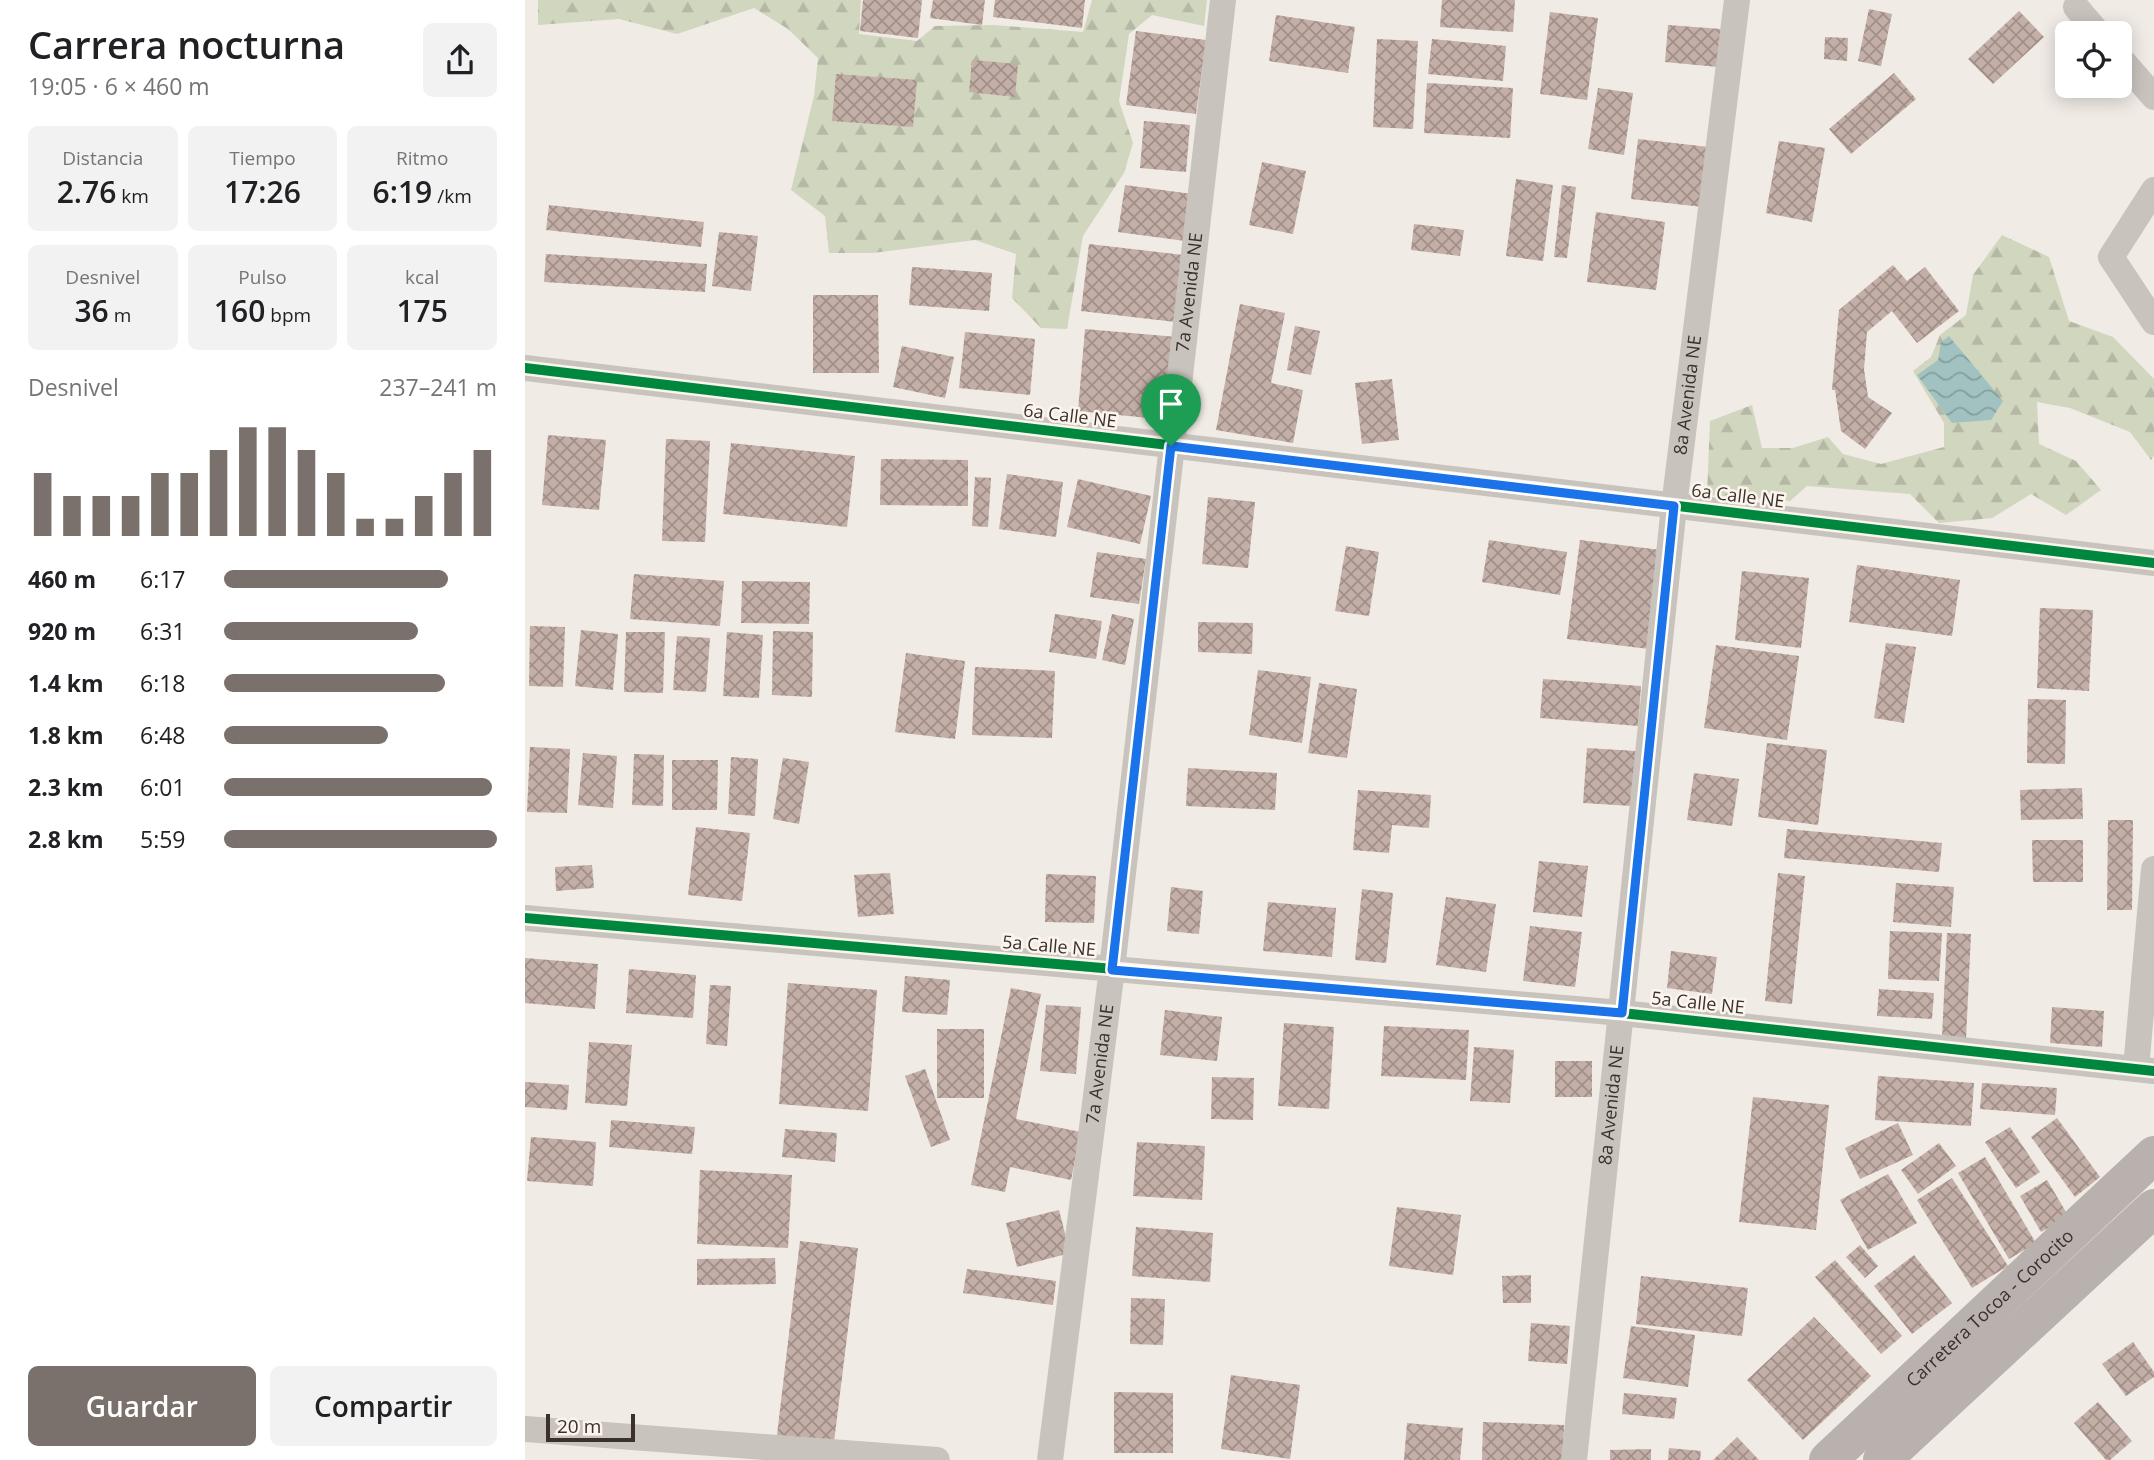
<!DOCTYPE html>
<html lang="es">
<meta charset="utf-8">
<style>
body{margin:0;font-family:"Open Sans",sans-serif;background:#f2f2f2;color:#202124;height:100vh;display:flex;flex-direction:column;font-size:26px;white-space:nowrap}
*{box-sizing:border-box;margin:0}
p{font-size:23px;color:#757577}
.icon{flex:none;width:38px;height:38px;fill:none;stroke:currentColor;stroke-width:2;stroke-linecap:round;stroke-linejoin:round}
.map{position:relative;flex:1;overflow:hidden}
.details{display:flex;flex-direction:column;background:#fff;width:525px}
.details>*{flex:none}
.buttons{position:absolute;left:1530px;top:21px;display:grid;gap:14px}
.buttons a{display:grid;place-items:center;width:77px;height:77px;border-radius:10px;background:#fff;box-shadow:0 4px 18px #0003;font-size:35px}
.scale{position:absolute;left:21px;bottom:18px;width:89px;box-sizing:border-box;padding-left:7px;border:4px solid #3b302b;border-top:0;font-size:19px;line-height:24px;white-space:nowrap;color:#3b302b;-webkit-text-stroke:5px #fbf5ee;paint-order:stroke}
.pin{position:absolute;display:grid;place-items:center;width:60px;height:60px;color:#fff;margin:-72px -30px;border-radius:50% 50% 50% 0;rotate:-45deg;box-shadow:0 0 7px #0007}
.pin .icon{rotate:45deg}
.round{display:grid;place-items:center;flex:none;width:74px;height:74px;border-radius:10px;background:#f2f2f2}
.head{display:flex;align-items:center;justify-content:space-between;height:119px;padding:0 28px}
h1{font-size:38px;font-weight:600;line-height:52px}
.figures{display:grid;grid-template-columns:repeat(3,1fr);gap:10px;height:119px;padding:7px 28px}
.figures div{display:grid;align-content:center;border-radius:10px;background:#f2f2f2;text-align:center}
.figures b{font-size:30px;font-weight:600}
.figures small{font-size:19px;font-weight:400}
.figures p{font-size:19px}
.chart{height:196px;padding:14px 28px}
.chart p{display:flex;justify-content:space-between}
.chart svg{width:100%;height:126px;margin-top:7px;stroke:#7a716c;stroke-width:6}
.primary-button{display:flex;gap:14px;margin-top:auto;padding:14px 28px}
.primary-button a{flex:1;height:80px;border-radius:10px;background:#7a716c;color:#fff;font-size:28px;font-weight:600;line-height:80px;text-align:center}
.primary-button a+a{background:#f2f2f2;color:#202124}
ul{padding:0 28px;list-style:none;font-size:23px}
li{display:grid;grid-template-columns:112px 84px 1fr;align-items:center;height:52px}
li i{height:18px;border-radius:9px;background:#7a716c}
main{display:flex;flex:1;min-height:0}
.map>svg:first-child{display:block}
.forest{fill:url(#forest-firs)}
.water{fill:url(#water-waves)}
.building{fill:url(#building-cross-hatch)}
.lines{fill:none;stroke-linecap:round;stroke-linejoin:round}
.street{stroke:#c9c3be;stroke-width:26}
.primary{stroke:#b8b1ad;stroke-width:38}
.cycleway-casing{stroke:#fbf5ee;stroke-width:15}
.cycleway{stroke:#00873e;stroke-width:10}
.route-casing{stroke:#fff;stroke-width:14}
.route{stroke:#1a73e8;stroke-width:9}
.labels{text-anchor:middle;stroke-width:5;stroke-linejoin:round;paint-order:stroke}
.street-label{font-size:18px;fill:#3b302b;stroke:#fbf5ee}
</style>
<main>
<section class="details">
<div class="head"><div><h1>Carrera nocturna</h1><p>19:05 · 6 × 460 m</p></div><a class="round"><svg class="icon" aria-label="share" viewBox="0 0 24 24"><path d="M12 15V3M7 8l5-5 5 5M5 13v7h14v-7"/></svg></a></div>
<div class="figures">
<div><p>Distancia</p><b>2.76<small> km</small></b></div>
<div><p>Tiempo</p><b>17:26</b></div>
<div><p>Ritmo</p><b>6:19<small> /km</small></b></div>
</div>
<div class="figures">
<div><p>Desnivel</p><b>36<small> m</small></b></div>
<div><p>Pulso</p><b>160<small> bpm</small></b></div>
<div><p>kcal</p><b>175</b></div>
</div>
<div class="chart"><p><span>Desnivel</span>237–241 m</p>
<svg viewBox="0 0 160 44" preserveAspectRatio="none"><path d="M5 44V22M15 44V30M25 44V30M35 44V30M45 44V22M55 44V22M65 44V14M75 44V6M85 44V6M95 44V14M105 44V22M115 44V38M125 44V38M135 44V30M145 44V22M155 44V14"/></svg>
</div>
<ul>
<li><b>460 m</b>6:17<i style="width:82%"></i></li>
<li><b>920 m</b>6:31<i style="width:71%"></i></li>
<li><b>1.4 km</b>6:18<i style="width:81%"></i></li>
<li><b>1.8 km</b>6:48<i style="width:60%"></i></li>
<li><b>2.3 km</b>6:01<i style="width:98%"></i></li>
<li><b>2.8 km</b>5:59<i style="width:100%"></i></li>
</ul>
<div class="primary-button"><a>Guardar</a><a>Compartir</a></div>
</section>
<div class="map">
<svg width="1629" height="1460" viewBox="0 0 1629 1460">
<defs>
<pattern id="forest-firs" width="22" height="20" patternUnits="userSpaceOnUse" patternTransform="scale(1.75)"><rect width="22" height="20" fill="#d1d6bf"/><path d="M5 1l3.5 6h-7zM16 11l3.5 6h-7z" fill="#b4b8a4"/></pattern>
<pattern id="water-waves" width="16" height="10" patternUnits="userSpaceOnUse" patternTransform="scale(1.75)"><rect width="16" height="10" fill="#a1c2c1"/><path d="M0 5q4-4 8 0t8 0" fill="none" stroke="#849e9d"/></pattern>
<pattern id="building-cross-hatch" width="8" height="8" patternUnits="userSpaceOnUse" patternTransform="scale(1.75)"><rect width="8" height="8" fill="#c3afa7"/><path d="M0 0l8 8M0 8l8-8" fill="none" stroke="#a08f88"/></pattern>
</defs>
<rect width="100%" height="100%" fill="#f0ebe5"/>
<g class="forest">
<polygon points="13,0 336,0 334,34 392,41 410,26 469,25 558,32 567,0 682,0 679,26 627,15 604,34 594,101 608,143 599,173 558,236 542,329 516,328 487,298 491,254 450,240 348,253 304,253 300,216 266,190 289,96 293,58 263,29 229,8 152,34 94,19 13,25"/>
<polygon points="1477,235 1524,257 1544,321 1588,337 1629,379 1629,455 1626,460 1605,432 1545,408 1512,402 1514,444 1551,461 1576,490 1541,515 1506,494 1467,518 1414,523 1385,494 1282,486 1265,501 1182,495 1185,421 1227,405 1237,448 1268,448 1303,437 1318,454 1356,464 1419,447 1419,423 1388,371 1406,357 1415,335 1441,315 1448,275"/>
</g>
<polygon class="water" points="1424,336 1478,401 1466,420 1427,423 1392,375 1413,360 1416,342"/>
<g class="building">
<polygon points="338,0 397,0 393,38 335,31"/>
<polygon points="408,0 460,0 457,25 405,18"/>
<polygon points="470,0 560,0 557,28 468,17"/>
<polygon points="917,0 990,0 988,32 915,27"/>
<polygon points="1344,9 1367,14 1356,66 1333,61"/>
<polygon points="1494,11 1519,37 1468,84 1443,59"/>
<polygon points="1025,12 1073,18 1062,100 1015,94"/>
<polygon points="751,15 830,27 823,73 744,61"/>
<polygon points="1143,25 1196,29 1193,67 1140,62"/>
<polygon points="611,31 681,40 671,114 601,105"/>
<polygon points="1300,37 1323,38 1322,61 1299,59"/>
<polygon points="852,39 893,41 888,129 848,127"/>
<polygon points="907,39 981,46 978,81 903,74"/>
<polygon points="447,60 493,64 490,97 444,92"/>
<polygon points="1369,73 1391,99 1326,154 1304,129"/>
<polygon points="311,74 392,80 388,127 307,121"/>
<polygon points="902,83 988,88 985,138 899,133"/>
<polygon points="1073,88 1108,93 1099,155 1063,149"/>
<polygon points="619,121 665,125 661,172 615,168"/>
<polygon points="1113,139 1184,147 1178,207 1106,199"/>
<polygon points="1254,141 1300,148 1287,222 1241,213"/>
<polygon points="737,162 781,171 768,234 724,225"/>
<polygon points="991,179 1028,185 1018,261 981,256"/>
<polygon points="600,185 667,194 660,241 593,232"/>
<polygon points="1037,185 1051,187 1042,258 1029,257"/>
<polygon points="24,205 179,222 176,247 21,230"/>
<polygon points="1071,212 1140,222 1131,290 1062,282"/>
<polygon points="889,224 939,230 935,256 886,250"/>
<polygon points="194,232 233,236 226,291 187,286"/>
<polygon points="564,244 667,256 659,323 556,311"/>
<polygon points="21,254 182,264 180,292 19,282"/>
<polygon points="1368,265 1382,281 1400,267 1434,311 1392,343 1367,311 1342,332 1339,369 1343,397 1367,413 1340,449 1316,431 1310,390 1307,390 1314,310"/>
<polygon points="387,267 467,273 464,311 384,305"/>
<polygon points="288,295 353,295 354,373 288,373"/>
<polygon points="715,304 760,313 746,383 778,390 768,443 691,430"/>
<polygon points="770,326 795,331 786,375 762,370"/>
<polygon points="560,329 652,337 644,420 553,411"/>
<polygon points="440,332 510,339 505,395 434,388"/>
<polygon points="377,346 429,357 420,398 368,387"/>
<polygon points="867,379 874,440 837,444 830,383"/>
<polygon points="23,435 81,440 74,510 17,505"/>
<polygon points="141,439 185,441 180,542 137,541"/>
<polygon points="206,443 330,456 322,527 198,514"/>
<polygon points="356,459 443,460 443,506 355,505"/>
<polygon points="482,474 538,482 531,537 474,529"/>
<polygon points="450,477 466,478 463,527 447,526"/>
<polygon points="553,479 626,496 615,544 542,527"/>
<polygon points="683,497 730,502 723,568 677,564"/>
<polygon points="964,540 1042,552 1035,595 957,582"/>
<polygon points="1055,540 1136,550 1124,649 1042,639"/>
<polygon points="821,546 854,552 844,616 810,611"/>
<polygon points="572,552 621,559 614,604 565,597"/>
<polygon points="1332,565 1435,580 1427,636 1324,622"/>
<polygon points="1217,571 1284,578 1276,648 1210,640"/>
<polygon points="109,574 199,581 195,626 105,619"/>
<polygon points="217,581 285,582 284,624 216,623"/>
<polygon points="1515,608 1568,610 1564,691 1512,688"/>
<polygon points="530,614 577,621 571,659 524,652"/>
<polygon points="587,614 609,619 600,665 577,660"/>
<polygon points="673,622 728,623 727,654 673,652"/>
<polygon points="5,626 40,627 38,687 4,686"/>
<polygon points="56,630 93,634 88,690 50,686"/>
<polygon points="248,631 288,632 287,697 247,695"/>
<polygon points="101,632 140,632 138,693 99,692"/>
<polygon points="202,632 238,635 234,698 198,696"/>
<polygon points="152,636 185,638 181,692 148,690"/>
<polygon points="1361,643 1391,647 1379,723 1349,718"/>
<polygon points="1191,645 1274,656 1262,740 1179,728"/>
<polygon points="381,653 440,661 430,739 370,732"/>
<polygon points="450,667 530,671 527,738 447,735"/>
<polygon points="733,670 786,677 777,743 724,735"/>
<polygon points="1018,679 1116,686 1113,726 1015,718"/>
<polygon points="794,683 832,689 822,758 783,753"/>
<polygon points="1503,699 1541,700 1540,764 1502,763"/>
<polygon points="1242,743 1302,750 1293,825 1233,817"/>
<polygon points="5,747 45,749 42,813 2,812"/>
<polygon points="1062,748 1111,751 1107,806 1058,803"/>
<polygon points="58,753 92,756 88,808 53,805"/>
<polygon points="109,754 139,755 138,806 107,805"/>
<polygon points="206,757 233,759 230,816 203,814"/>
<polygon points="258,758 284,762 274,824 248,819"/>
<polygon points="147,760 193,760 192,810 147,810"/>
<polygon points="663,768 752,773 750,810 661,806"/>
<polygon points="1169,773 1214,779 1207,826 1162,820"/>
<polygon points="1557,788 1558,819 1496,820 1495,790"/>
<polygon points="833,790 906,795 904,828 867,825 864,853 828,850"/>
<polygon points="1583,820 1608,820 1607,910 1582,910"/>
<polygon points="171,827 225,833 217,901 163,895"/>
<polygon points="1262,829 1417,843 1414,872 1259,858"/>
<polygon points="1507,840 1558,840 1558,882 1508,882"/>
<polygon points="1014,861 1063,866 1057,917 1008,912"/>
<polygon points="67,865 69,888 31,891 30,867"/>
<polygon points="365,873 369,914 333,917 329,875"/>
<polygon points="1253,873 1280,876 1267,1004 1240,1001"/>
<polygon points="521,874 571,876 569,923 520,922"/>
<polygon points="1371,883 1429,887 1426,927 1368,922"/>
<polygon points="646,887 678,891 674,934 642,931"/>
<polygon points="837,889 868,893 861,963 830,960"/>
<polygon points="921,897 971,904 961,972 911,965"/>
<polygon points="743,902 811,908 807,957 738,951"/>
<polygon points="1005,926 1057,932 1050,987 998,981"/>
<polygon points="1365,931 1417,933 1414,981 1363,979"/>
<polygon points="1422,933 1446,934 1441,1039 1417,1037"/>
<polygon points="1146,951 1192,957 1187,994 1142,988"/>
<polygon points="0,958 73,964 70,1009 0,1003"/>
<polygon points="104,969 171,975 168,1018 101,1013"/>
<polygon points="380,976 425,980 422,1015 377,1012"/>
<polygon points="263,983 352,990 343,1111 254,1104"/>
<polygon points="185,985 206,986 202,1046 181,1044"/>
<polygon points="486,988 516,994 491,1119 556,1132 546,1180 485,1167 480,1192 446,1185"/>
<polygon points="1354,989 1409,993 1407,1019 1352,1016"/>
<polygon points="521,1005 556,1007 551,1074 515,1071"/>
<polygon points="1527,1007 1579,1011 1577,1047 1525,1043"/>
<polygon points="640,1010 697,1017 692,1061 635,1055"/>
<polygon points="759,1023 809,1027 804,1109 753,1106"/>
<polygon points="859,1026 944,1030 941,1080 856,1076"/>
<rect x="412" y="1029" width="47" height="69"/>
<polygon points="64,1042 107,1045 102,1106 60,1103"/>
<polygon points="949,1047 989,1050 985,1103 945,1101"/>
<rect x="1030" y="1061" width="37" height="36"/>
<polygon points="400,1069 425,1140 406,1147 380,1076"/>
<polygon points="1353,1076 1449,1083 1446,1126 1350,1120"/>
<polygon points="687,1077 729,1078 728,1120 686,1119"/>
<polygon points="0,1082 44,1085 42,1110 0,1107"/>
<polygon points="1457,1083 1532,1088 1530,1115 1455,1109"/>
<polygon points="1228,1097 1304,1105 1291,1230 1214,1222"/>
<polygon points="1532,1118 1575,1177 1550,1197 1506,1137"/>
<polygon points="86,1120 170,1127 167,1154 84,1147"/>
<polygon points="1373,1123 1388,1155 1335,1179 1320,1148"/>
<polygon points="1485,1127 1515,1172 1491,1188 1460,1142"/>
<polygon points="260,1129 312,1133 310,1162 257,1157"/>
<polygon points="6,1137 71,1142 68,1186 2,1181"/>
<polygon points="612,1142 680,1146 677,1200 608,1196"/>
<polygon points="1414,1143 1431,1166 1393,1194 1376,1170"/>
<polygon points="1460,1157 1511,1243 1484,1259 1433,1173"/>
<polygon points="175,1170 267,1175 263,1248 172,1244"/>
<polygon points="1363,1174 1392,1223 1343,1250 1315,1200"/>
<polygon points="1427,1178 1483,1266 1447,1288 1392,1200"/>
<polygon points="1522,1180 1544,1217 1516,1232 1495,1196"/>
<polygon points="872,1207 936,1215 928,1275 864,1266"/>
<polygon points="534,1210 545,1253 492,1267 481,1223"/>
<polygon points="611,1227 688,1233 685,1282 607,1276"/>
<polygon points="275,1241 333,1248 309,1442 252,1435"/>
<polygon points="1335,1245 1353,1266 1340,1278 1321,1257"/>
<polygon points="1389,1255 1427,1303 1387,1334 1349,1286"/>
<polygon points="250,1258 251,1284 172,1285 172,1259"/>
<polygon points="1310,1260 1377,1336 1356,1354 1290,1277"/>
<polygon points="442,1269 531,1281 528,1305 438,1293"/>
<polygon points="1006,1275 1006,1303 978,1303 977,1276"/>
<polygon points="1116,1276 1223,1288 1217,1336 1111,1324"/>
<polygon points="606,1298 640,1299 638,1345 605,1344"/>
<polygon points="1289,1317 1346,1376 1278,1440 1222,1380"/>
<polygon points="1006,1323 1045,1326 1042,1364 1003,1361"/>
<polygon points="1106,1326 1170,1335 1163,1387 1098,1378"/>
<polygon points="1608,1342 1629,1372 1629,1377 1601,1396 1577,1364"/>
<polygon points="706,1375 775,1385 765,1459 696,1449"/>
<polygon points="589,1392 648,1393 648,1453 589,1453"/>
<polygon points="1099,1393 1152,1398 1149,1419 1097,1414"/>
<polygon points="1573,1402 1607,1441 1585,1460 1581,1460 1549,1423"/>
<polygon points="958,1422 1039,1425 1038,1460 957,1460"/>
<polygon points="882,1423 938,1428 935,1460 879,1460"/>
<polygon points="1212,1437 1234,1460 1188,1460"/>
<polygon points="1144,1448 1176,1451 1175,1460 1143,1460"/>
<polygon points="1126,1449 1126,1460 1085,1460 1085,1450"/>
</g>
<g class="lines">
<g class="street">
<polyline points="1551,7 1573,33"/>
<polyline points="1594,57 1629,97"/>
<polyline points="1629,190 1586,257 1629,322"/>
<polyline points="0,368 1629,563"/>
<polyline points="0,918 1097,1013 1629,1071"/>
<polyline points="1611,1068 1629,869"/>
<polyline points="0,1429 412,1460"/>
<path id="s1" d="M525 1460 587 969 698 0"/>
<path id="s2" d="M1049 1460 1149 506 1212 0"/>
</g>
<g class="primary">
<path id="s3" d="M1303 1460 1629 1155"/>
<polyline points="1357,1460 1629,1208"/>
</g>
<defs>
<g id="cycleway">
<polyline points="0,368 1629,563"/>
<polyline points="0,918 1097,1013 1629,1071"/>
</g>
</defs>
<use href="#cycleway" class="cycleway-casing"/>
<use href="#cycleway" class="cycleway"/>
</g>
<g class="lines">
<defs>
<polygon id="route" points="646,446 1149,506 1097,1013 587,970"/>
</defs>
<use href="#route" class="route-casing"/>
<use href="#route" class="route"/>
</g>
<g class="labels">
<g class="street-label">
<text dy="6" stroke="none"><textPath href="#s1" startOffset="1176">7a Avenida NE</textPath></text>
<text dy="6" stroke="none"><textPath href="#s2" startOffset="1071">8a Avenida NE</textPath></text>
<text transform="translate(545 416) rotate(7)" y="6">6a Calle NE</text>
<text transform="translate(1213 496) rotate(7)" y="6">6a Calle NE</text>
<text transform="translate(524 946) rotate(5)" y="6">5a Calle NE</text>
<text transform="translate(1173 1003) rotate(6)" y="6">5a Calle NE</text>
<text dy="6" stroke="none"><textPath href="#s1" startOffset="399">7a Avenida NE</textPath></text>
<text dy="6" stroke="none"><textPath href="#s2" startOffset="357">8a Avenida NE</textPath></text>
<text dy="6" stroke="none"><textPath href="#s3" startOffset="222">Carretera Tocoa - Corocito</textPath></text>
</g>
</g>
</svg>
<div class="buttons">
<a><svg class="icon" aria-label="locate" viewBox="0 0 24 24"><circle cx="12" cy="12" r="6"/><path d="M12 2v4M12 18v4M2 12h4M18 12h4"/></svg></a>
</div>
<div class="scale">20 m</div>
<div class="pin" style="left:646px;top:446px;background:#1e9e55"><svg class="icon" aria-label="arrive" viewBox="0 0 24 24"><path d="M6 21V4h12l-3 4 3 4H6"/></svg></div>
</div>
</main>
